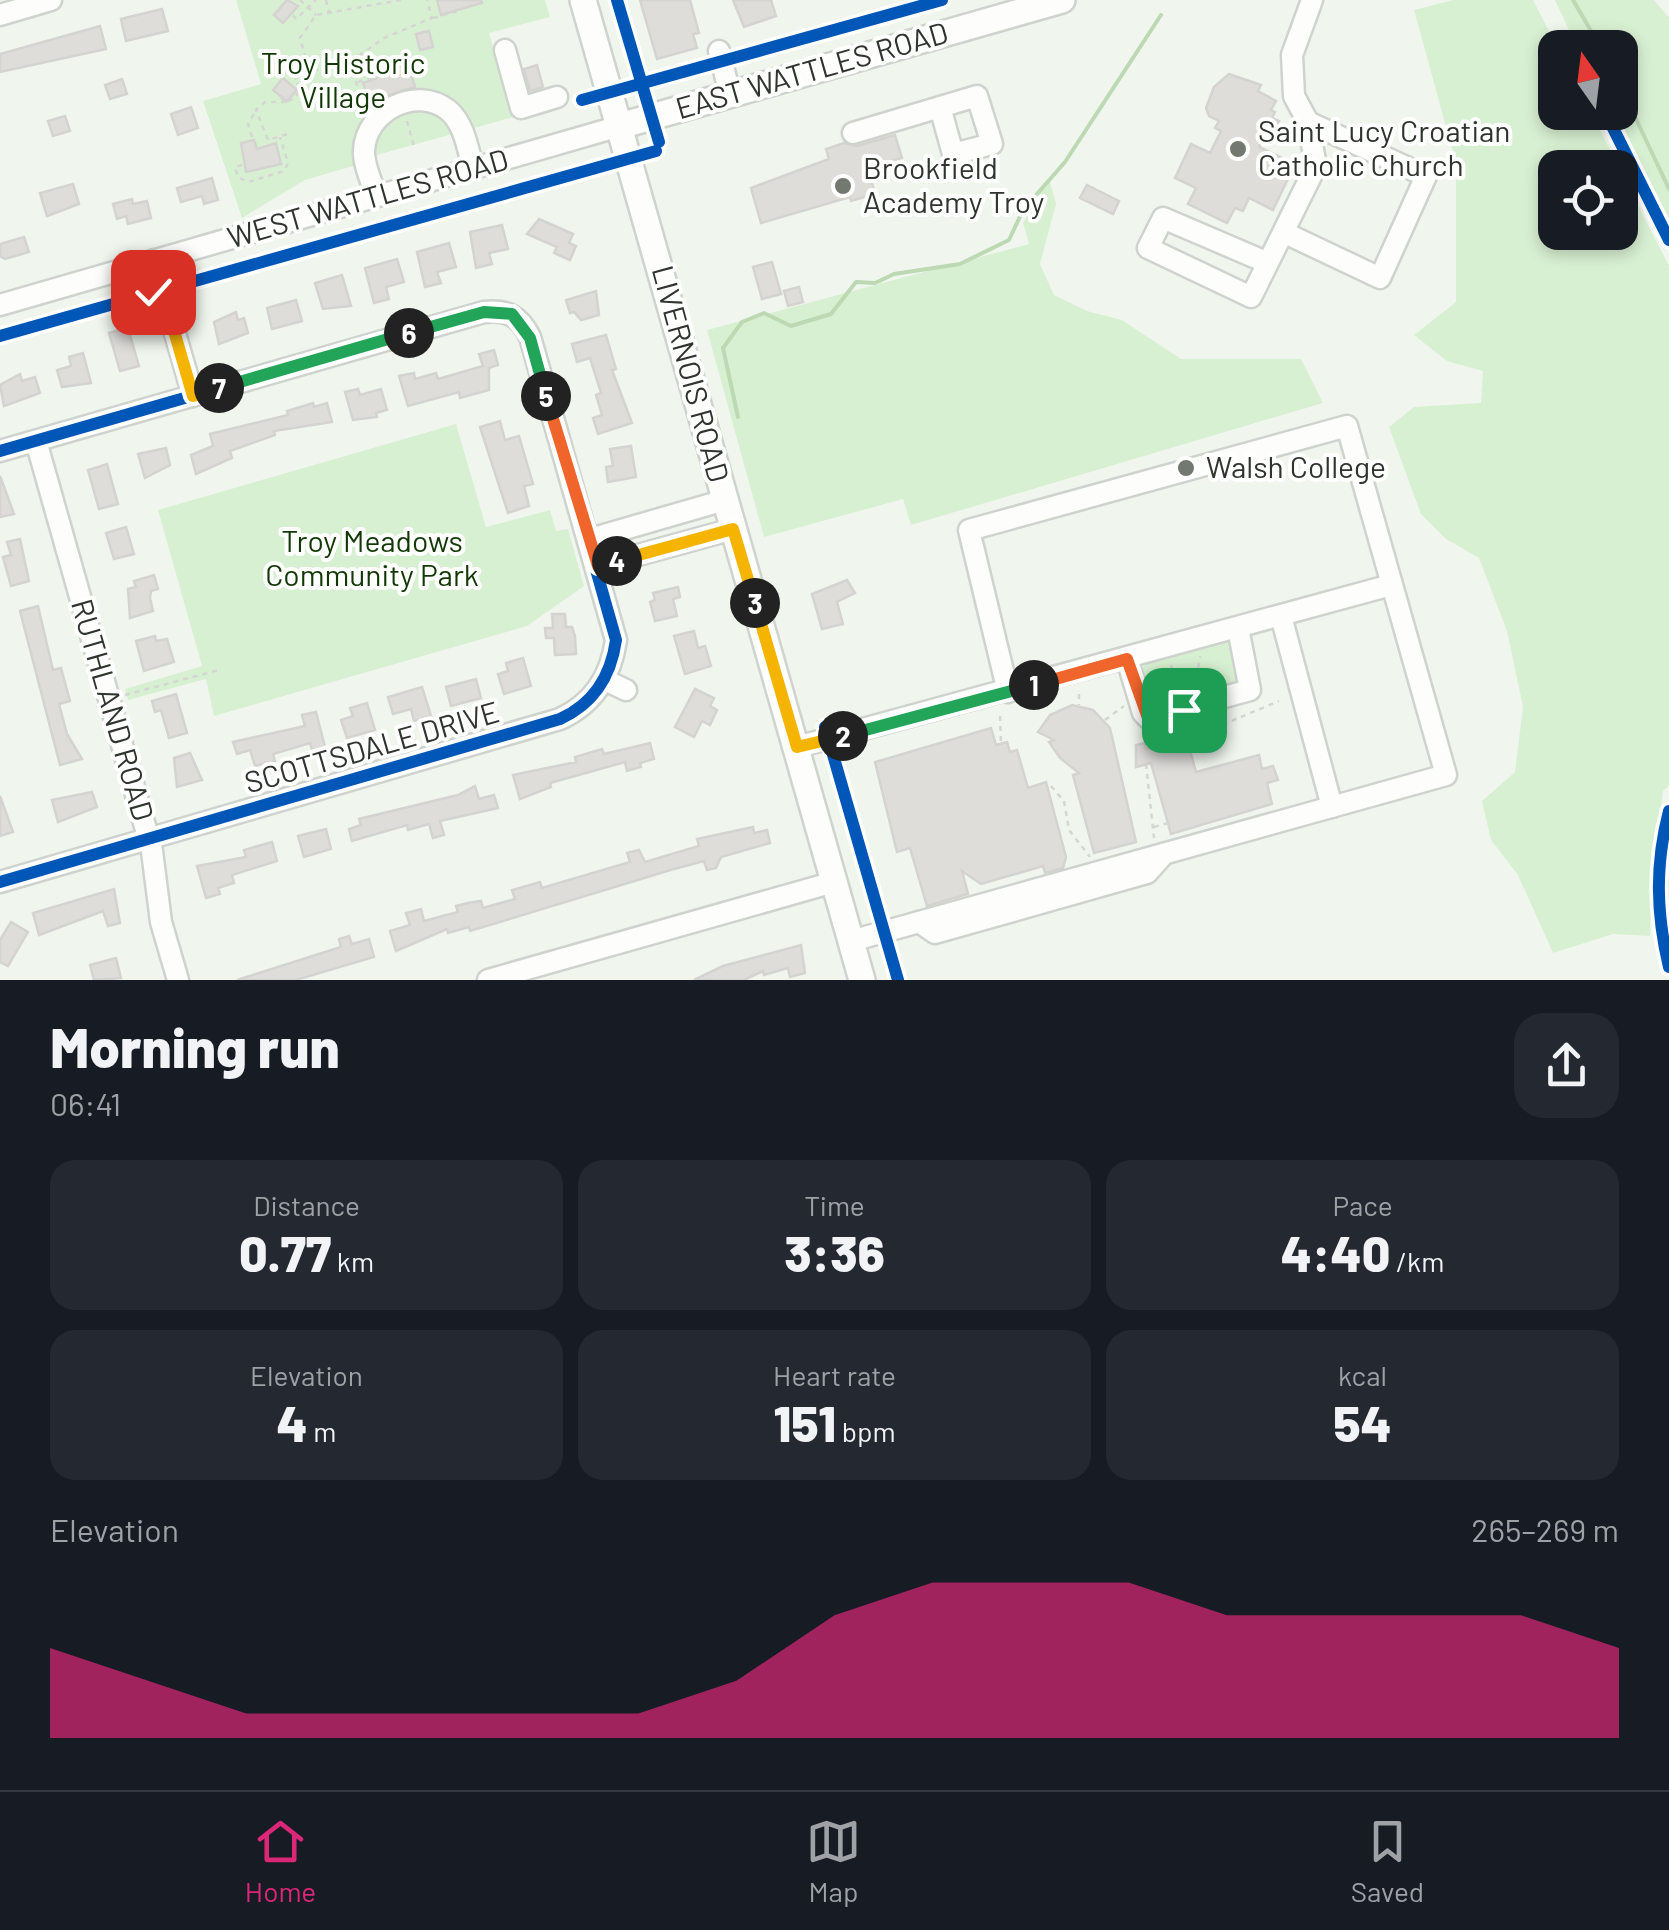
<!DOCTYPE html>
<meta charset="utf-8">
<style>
body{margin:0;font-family:Barlow,sans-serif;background:#242831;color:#f1f3f6;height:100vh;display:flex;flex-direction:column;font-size:38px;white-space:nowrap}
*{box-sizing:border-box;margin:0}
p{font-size:32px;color:#9ea1a6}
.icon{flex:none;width:55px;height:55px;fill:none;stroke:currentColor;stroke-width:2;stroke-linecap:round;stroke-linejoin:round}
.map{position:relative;height:980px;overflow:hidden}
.drawer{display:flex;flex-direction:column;background:#171b24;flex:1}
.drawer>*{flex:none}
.needle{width:65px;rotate:346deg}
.controls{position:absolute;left:1538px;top:30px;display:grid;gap:20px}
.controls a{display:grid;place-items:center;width:100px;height:100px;border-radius:20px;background:#171b24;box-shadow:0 5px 15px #0003;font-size:50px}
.pin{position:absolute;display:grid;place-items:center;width:85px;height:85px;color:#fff;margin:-42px;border-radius:20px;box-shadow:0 5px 15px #0006}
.km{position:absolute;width:50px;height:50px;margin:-25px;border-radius:50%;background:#222;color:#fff;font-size:28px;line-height:50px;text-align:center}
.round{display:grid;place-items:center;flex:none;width:105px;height:105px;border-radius:30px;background:#242831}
.head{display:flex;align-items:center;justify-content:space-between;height:170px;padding:0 50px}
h1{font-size:55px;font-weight:800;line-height:75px}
.metrics{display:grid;grid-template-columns:repeat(3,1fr);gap:15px;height:170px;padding:10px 50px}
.metrics div{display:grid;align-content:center;border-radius:25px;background:#242831;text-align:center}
.metrics b{font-size:50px;font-weight:800}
.metrics small{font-size:28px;font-weight:400}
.metrics p{font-size:28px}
.chart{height:280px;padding:20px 50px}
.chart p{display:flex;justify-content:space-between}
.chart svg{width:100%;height:180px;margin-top:10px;fill:#db2777;opacity:.7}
.tabs{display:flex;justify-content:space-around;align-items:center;height:140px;border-top:2px solid #363941;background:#171b24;font-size:28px;color:#9ea1a6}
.tabs a{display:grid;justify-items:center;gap:5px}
.tabs .selected{color:#db2777}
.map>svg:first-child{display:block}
.green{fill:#d8f0d2}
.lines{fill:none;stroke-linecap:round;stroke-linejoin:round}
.stream{stroke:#bcd9b4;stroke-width:4}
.building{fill:#deddda;stroke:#d4d3d0;stroke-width:2.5}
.minor-casing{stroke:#ced3cd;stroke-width:25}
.major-casing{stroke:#ced3cd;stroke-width:30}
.path{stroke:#d4d6d2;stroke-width:2.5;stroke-dasharray:5 5;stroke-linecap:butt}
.minor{stroke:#fdfefc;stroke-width:20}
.major{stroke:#fdfefc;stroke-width:25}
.cycleway-casing{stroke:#fff;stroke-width:19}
.cycleway{stroke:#0057b8;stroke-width:12}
.split-1-casing{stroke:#fff;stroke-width:20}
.split-2-casing{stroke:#fff;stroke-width:20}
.split-3-casing{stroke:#fff;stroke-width:20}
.split-4-casing{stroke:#fff;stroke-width:20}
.split-5-casing{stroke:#fff;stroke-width:20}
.split-6-casing{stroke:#fff;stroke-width:20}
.split-7-casing{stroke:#fff;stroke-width:20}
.split-8-casing{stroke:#fff;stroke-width:20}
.split-1{stroke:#f0652b;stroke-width:12}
.split-2{stroke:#22a559;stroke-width:12}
.split-3{stroke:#f5b400;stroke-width:12}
.split-4{stroke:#f5b400;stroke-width:12}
.split-5{stroke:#f0652b;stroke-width:12}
.split-6{stroke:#22a559;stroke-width:12}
.split-7{stroke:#22a559;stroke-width:12}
.split-8{stroke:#f5b400;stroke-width:12}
.poi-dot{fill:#737871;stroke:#fff;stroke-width:4}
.labels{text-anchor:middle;stroke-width:8;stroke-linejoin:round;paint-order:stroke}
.park-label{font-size:30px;fill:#123806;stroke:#fff}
.street-label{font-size:30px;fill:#2f342e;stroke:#fff}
.poi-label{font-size:30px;fill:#2f342e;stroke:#fff;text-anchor:start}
</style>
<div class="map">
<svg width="1669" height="980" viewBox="0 0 1669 980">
<rect width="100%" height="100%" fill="#f0f6ee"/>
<g class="green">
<polygon points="236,0 545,0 550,17 489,33 514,117 359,160 353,166 305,180 242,218 203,101 261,84"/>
<polygon points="1453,0 1533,0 1557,47 1555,112 1591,113 1619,167 1555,168 1555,232 1620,232 1620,170 1669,266 1669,785 1663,791 1652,874 1650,936 1613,934 1553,953 1518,875 1491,840 1482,801 1515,772 1523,707 1507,631 1479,558 1446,539 1421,514 1389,427 1414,407 1481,403 1483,371 1447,361 1414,335 1456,302 1456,163 1414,10"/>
<polygon points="1555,0 1654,0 1669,18 1669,233 1607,113 1620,112 1620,48 1577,47"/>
<polygon points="1049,178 1056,204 1040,264 1054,295 1087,311 1122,320 1181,359 1301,359 1323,403 911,525 903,499 764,537 707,330 1029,244 1023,223"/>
<polygon points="456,424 486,527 550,510 556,531 568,529 584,586 527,626 214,716 206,679 128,700 125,689 202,666 158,510"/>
<polygon points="1227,638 1238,646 1243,683 1157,708 1141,670 1147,661"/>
<polygon points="1669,846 1669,950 1663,926 1662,849"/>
</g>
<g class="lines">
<g class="stream">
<polyline points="1573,0 1601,48"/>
<polyline points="1620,85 1669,189"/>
<polyline points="738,417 723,348 742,322 764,313 791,326 831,314 856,282 875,283 894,274 960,264 1009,240 1023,210 1065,162 1161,15"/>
</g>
</g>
<g class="building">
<polygon points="287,0 298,6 283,23 274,15"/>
<polygon points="437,0 481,0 482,3 441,15"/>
<polygon points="640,0 690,0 699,33 693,34 697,48 657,59"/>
<polygon points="733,0 771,0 776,16 744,27"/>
<polygon points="162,9 168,31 126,41 121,19"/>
<polygon points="100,26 106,49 0,72 0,54"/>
<polygon points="429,31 433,47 420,50 416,34"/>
<polygon points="408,64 415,87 383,97 381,91 367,95 363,83 377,78 376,73"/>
<polygon points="537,65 543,87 530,91 524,69"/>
<polygon points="1229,74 1261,85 1258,91 1276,101 1271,110 1275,112 1272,118 1279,121 1274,130 1268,127 1259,147 1295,164 1273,210 1249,198 1243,211 1235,208 1227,223 1188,204 1196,188 1175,178 1191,144 1210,153 1221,131 1215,128 1219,121 1209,116 1206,108 1214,87"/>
<polygon points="283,78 297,90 287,101 273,90"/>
<polygon points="122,79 127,94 110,99 105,85"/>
<polygon points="191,107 198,128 178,135 171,114"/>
<polygon points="65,116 70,131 53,136 48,121"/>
<polygon points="895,135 902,158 868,168 875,194 851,201 850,197 761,223 751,188 829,159 826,149 844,143 857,146"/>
<polygon points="254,140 257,149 276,143 281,164 246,172 241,143"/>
<polygon points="212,178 218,200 204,204 202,196 181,202 177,188"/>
<polygon points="73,184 79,204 47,216 40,193"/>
<polygon points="1087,185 1119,201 1113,214 1080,198"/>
<polygon points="132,199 133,204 147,201 151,218 128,224 126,216 117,219 113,204"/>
<polygon points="539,219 573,234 569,243 576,246 570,260 554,253 557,247 527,234"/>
<polygon points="502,225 508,249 489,253 492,264 476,268 470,232"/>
<polygon points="24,237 29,252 5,259 0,256 0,244"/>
<polygon points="449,243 456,267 437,272 441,283 425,287 417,252"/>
<polygon points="397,259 404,282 386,287 389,299 374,303 365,268"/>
<polygon points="772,262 781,294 762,299 753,267"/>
<polygon points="342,275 351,306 323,309 315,283"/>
<polygon points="799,287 803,302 788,306 784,291"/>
<polygon points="596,291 599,315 581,320 574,312 570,313 566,300"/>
<polygon points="296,300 302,321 272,329 267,308"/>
<polygon points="236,312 238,320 244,318 248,333 219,344 214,322"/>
<polygon points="128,328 139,366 120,371 109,333"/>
<polygon points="606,335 616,369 612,370 632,423 598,434 593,418 602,415 596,395 601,393 590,358 577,362 572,344"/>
<polygon points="494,350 498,365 489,368 489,390 460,398 459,392 408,406 399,376 414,373 415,379 436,373 438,379 483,366 479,354"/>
<polygon points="83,353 91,383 62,387 57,370 71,366 69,357"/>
<polygon points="20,374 22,381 35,377 40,393 4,406 0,385"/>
<polygon points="358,389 360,395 381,389 387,410 376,413 377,417 353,420 345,392"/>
<polygon points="313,403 314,407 327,403 332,422 274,431 275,435 230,451 232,458 196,474 191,455 213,446 210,434 288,415 287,411"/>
<polygon points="500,421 505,440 519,436 533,484 524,486 529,506 508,513 480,427"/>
<polygon points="631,446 636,477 608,482 606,467 613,466 610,449"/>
<polygon points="166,448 170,465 145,478 138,454"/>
<polygon points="107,464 118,504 99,509 88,470"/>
<polygon points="0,476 14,514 0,517"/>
<polygon points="126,527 134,554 114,559 106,533"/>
<polygon points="20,539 29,581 11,586 3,557 11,555 7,542"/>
<polygon points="154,575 158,589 151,591 150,598 153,611 130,618 128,589 136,587 134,581"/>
<polygon points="847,580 855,593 837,602 843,624 822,629 812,594"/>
<polygon points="678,587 680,597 673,599 677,616 655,621 650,602 655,600 653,593"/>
<polygon points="38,606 53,670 61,668 70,701 59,704 67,734 82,759 60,765 20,611"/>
<polygon points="552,614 565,614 566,627 572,627 575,636 576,654 555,655 554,638 546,638 545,628 553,628"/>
<polygon points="694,631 698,648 705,646 711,666 685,674 674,636"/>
<polygon points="155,636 156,641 167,639 174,662 144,671 136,641"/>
<polygon points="523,658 531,686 504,694 498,674 508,671 506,663"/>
<polygon points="476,679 481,698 451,706 446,687"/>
<polygon points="422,687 431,716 414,721 411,709 393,714 388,697"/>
<polygon points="695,689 714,698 710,706 717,710 710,725 702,721 694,737 675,727"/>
<polygon points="176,694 187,733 169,738 161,710 155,712 152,701"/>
<polygon points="367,703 375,730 347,738 341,720 353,716 350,708"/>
<polygon points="1072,705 1093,710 1110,728 1136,842 1094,853 1073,775 1079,773 1060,758 1049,742 1054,740 1038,732 1050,715"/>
<polygon points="316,712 325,747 312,750 310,743 273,754 275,761 255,766 250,750 237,754 233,742 305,726 302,715"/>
<polygon points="991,728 996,745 1007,742 1010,752 1017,750 1028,788 1046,782 1066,857 1063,868 1045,873 1043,866 981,884 962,871 968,894 927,906 910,848 897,852 875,762"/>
<polygon points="1187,740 1196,772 1259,755 1262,769 1273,766 1278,780 1267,783 1272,804 1171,834 1151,763 1136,767 1136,745 1145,743 1146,749"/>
<polygon points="650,743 654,759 640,763 641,767 627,771 625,762 550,783 551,787 520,799 513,775 576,762 575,757 602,749 604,754"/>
<polygon points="190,753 202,780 177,787 174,758"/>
<polygon points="475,786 479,799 494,795 498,808 440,821 444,835 433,838 429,824 408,830 407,825 352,841 349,829 361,825 359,819 458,795"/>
<polygon points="92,792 97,807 58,822 52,800"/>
<polygon points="0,796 13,832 0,836"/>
<polygon points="753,827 754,833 767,830 770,843 721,857 716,868 707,870 704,861 674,869 470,931 469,927 448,933 447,929 396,951 390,931 410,925 406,913 421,909 424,921 458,912 456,906 468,903 481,901 483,908 515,899 512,890 540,882 542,888 630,862 627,853 639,850 645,862 699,846 697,839"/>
<polygon points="326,829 331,849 304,857 298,836"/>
<polygon points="272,842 277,861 232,875 234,883 218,888 220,894 206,898 197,866 246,857 244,850"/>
<polygon points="114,889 120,923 108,926 103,911 39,935 33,913"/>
<polygon points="11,922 28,932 8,966 0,962 0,940"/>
<polygon points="349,936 352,944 369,939 374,957 296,980 237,980 341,947 339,939"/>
<polygon points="801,945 805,973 790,977 788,968 764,975 763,971 744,980 694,980 723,966"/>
<polygon points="116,958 121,978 94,980 90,965"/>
</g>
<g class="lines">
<defs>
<g id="minor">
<polyline points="0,15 51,0"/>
<polyline points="505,50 521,108 557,97"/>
<polyline points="719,51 730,94"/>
<polyline points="853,133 977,96 992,144 953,154 940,107"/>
<path d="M376 196C372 182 363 164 364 150 366 111 416 85 448 110 464 123 468 149 473 168"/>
<polyline points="1285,233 1380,278 1426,176 1308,122"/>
<polyline points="154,260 193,396"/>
<polyline points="1268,263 1163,218 1148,248 1251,297 1316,166 1308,122 1294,96 1292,55 1312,0"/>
<polyline points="0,305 620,126"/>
<polyline points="36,441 152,851 161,922 178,980"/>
<path d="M0 451 484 312C508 309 520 317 530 337L616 640C611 676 593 704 560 719L0 882"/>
<polyline points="590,539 725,500"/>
<polyline points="598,566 733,529"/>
<polyline points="1281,616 1332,807"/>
<polyline points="1127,659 1143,713 1148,718 1250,690 1238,628"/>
<polyline points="605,680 626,690"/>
<polyline points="797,747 1391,585"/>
<polyline points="919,922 935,933 1147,873 1164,854"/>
<polyline points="851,941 1446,775 1347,426 969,530 1008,692"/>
<polyline points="488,980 834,882"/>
</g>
<g id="major">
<polyline points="583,0 862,980"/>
<polyline points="620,126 1062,0"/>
</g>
</defs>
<use href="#minor" class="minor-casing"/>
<use href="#major" class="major-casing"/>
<g class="path">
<polyline points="300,0 316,15"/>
<polyline points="326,0 329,12"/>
<polyline points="401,0 316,15 300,38 308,67 323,72 350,62 384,38 432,18 427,0"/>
<polyline points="293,15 296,19 316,0"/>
<polyline points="433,18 459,11"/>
<polyline points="348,52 362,104"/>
<polyline points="358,82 376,76"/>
<polyline points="280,97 286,102 296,97 300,87 294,80 307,68"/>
<polyline points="286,102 265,102 256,110 268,140 291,133"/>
<polyline points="348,110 370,103"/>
<polyline points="407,121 414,147"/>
<polyline points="252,137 248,124 255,112"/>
<polyline points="242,165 235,167 238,177 248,182 284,171 288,163 280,137"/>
<polyline points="1171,665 1179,691"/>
<polyline points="1181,692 1198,669 1200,656"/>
<polyline points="1079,694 1079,705"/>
<polyline points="125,695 219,670"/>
<polyline points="1000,716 1001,743"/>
<polyline points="1105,720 1124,706"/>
<polyline points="1188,743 1191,738 1279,701"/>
<polyline points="1146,764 1154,838"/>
<polyline points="1051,786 1064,801 1069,830 1090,857"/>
<polyline points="1154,827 1168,823"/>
</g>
<use href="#minor" class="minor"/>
<use href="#major" class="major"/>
<defs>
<g id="cycleway">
<polyline points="617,0 659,142"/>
<polyline points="582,100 942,0"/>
<polyline points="1605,112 1669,240"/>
<polyline points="0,336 656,151"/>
<path d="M0 451 484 312C508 309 520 317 530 337L616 640C611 676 593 704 560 719L0 882"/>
<polyline points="825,727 898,980"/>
<path d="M1669 811C1655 864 1656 913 1669 967"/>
</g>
</defs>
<use href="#cycleway" class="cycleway-casing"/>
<use href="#cycleway" class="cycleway"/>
</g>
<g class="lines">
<defs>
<polyline id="split-1" points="1034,685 1127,659 1148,718 1184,710"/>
<polyline id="split-2" points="843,736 1034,685"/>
<polyline id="split-3" points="755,603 797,747 843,736"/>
<polyline id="split-4" points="617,561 733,529 755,603"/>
<polyline id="split-5" points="546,396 598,566 617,561"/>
<polyline id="split-6" points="409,333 484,312 512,314 530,338 546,396"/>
<polyline id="split-7" points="219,388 409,333"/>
<polyline id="split-8" points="153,292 162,290 193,396 219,388"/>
</defs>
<use href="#split-1" class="split-1-casing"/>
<use href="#split-2" class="split-2-casing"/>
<use href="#split-3" class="split-3-casing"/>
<use href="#split-4" class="split-4-casing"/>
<use href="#split-5" class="split-5-casing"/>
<use href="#split-6" class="split-6-casing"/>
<use href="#split-7" class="split-7-casing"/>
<use href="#split-8" class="split-8-casing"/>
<use href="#split-1" class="split-1"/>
<use href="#split-2" class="split-2"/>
<use href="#split-3" class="split-3"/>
<use href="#split-4" class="split-4"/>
<use href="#split-5" class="split-5"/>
<use href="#split-6" class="split-6"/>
<use href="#split-7" class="split-7"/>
<use href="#split-8" class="split-8"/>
</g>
<g class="poi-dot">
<circle cx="1238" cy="149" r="10"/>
<circle cx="843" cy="186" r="10"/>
<circle cx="1186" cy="468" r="10"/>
</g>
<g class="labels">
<g class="park-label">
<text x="343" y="74">Troy Historic<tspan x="343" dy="34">Village</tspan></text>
<text x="372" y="552">Troy Meadows<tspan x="372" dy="34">Community Park</tspan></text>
</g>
<g class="street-label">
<text transform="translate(812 71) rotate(-16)" y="10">EAST WATTLES ROAD</text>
<text transform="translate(368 199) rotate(-16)" y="10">WEST WATTLES ROAD</text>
<text transform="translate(690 374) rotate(75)" y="10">LIVERNOIS ROAD</text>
<text transform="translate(112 710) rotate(74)" y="10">RUTHLAND ROAD</text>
<text transform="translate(372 748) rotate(-16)" y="10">SCOTTSDALE DRIVE</text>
</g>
<g class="poi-label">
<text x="1258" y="142">Saint Lucy Croatian<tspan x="1258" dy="34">Catholic Church</tspan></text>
<text x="863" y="179">Brookfield<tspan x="863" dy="34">Academy Troy</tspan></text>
<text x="1206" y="478">Walsh College</text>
</g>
</g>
</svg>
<div class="controls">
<a><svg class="needle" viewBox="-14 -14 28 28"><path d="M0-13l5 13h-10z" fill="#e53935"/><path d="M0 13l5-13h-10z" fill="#9ea1a6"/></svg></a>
<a><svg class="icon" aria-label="locate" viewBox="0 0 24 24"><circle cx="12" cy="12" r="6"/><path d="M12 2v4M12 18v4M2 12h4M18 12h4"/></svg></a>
</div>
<div class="pin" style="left:1184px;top:710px;background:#1e9e55"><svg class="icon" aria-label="arrive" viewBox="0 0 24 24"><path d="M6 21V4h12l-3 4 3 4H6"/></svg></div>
<div class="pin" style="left:153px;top:292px;background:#d93025"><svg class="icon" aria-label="check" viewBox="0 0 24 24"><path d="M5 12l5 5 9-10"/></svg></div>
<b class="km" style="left:1034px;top:685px">1</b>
<b class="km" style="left:843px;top:736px">2</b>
<b class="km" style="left:755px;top:603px">3</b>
<b class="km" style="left:617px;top:561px">4</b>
<b class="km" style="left:546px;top:396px">5</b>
<b class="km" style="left:409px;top:333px">6</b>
<b class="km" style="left:219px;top:388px">7</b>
</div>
<section class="drawer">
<div class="head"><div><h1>Morning run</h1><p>06:41</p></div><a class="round"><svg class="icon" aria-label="share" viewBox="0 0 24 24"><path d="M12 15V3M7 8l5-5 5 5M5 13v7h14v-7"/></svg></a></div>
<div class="metrics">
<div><p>Distance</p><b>0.77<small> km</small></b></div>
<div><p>Time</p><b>3:36</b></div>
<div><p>Pace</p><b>4:40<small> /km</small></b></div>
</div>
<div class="metrics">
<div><p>Elevation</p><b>4<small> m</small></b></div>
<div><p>Heart rate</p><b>151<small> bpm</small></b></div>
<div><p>kcal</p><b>54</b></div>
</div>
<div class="chart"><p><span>Elevation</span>265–269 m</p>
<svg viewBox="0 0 160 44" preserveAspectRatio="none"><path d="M0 44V22L10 30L20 38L30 38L40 38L50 38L60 38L70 30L80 14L90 6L100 6L110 6L120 14L130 14L140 14L150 14L160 22V44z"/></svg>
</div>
</section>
<nav class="tabs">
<a class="selected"><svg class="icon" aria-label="home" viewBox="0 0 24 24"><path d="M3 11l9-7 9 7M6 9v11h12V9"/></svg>Home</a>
<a><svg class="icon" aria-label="map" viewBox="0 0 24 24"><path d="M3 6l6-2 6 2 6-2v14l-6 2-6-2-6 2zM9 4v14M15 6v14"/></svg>Map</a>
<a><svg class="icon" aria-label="saved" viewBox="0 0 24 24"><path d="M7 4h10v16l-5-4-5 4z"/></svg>Saved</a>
</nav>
